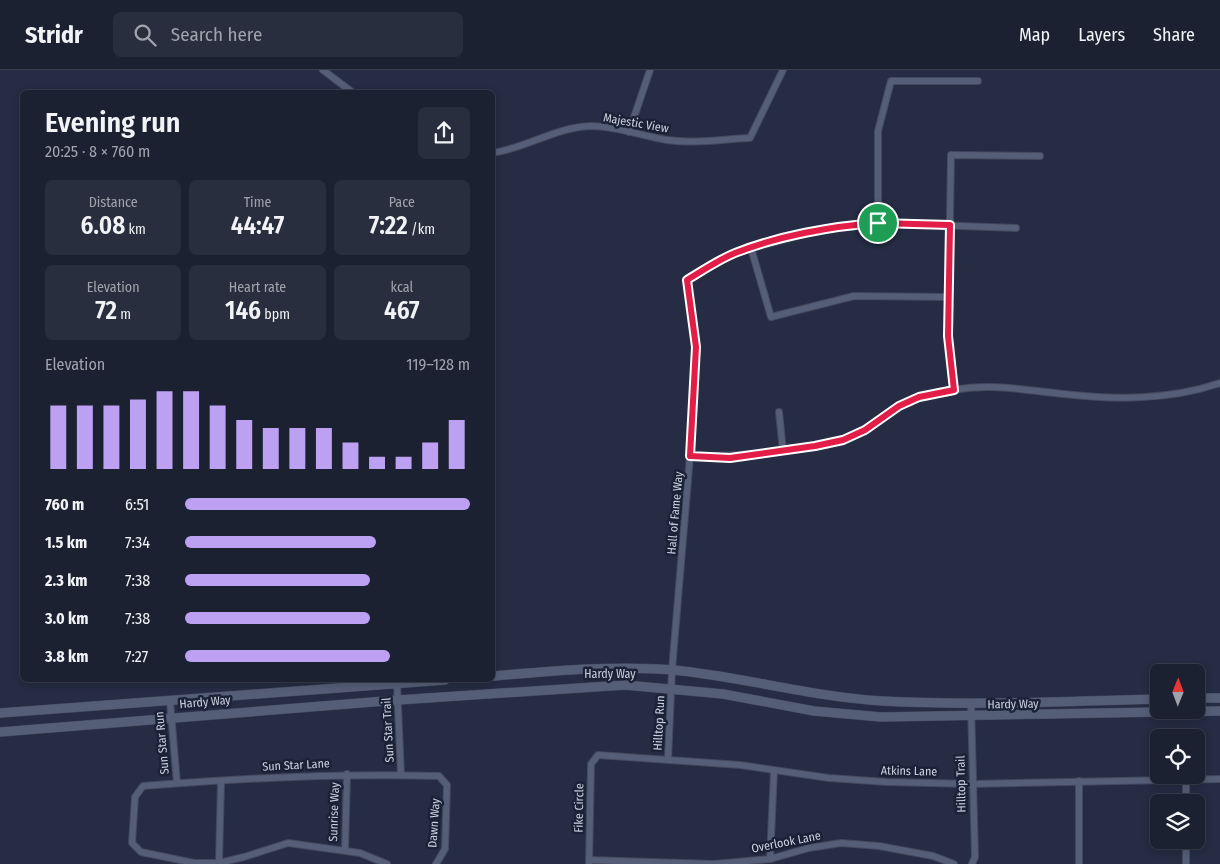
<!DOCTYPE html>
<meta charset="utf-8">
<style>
body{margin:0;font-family:"Fira Sans Condensed",sans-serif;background:#292e3e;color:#f1f3f6;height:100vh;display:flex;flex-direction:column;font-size:19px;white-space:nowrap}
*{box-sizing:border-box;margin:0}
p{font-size:16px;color:#a0a3ac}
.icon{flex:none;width:28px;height:28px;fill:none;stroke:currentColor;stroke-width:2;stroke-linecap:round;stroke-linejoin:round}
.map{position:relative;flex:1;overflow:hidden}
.sheet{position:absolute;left:20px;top:20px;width:475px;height:592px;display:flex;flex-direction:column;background:#1c2132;border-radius:8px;box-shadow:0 2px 8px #0003,0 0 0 1px #3a3e4d}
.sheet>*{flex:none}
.needle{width:32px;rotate:1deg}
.tools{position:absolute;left:1150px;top:594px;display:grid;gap:10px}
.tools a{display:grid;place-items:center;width:55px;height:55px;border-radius:8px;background:#1c2132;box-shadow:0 2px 8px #0003,0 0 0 1px #3a3e4d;font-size:25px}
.pin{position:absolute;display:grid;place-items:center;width:42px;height:42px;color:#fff;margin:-21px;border:2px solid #fff;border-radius:50%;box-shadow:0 1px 5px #0007}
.round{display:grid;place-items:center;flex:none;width:52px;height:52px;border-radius:8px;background:#292e3e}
.head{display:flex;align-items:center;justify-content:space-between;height:85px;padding:0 25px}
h1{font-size:28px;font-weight:600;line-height:38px}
.figures{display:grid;grid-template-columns:repeat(3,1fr);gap:8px;height:85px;padding:5px 25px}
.figures div{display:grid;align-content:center;border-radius:8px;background:#292e3e;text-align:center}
.figures b{font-size:25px;font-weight:600}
.figures small{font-size:14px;font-weight:400}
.figures p{font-size:14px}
.chart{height:140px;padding:10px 25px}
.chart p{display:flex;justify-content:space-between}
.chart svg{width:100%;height:90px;margin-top:5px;stroke:#bca0f2;stroke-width:6}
ul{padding:0 25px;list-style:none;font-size:16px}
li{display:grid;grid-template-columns:80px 60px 1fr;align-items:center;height:38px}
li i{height:12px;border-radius:6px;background:#bca0f2}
header{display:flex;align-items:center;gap:30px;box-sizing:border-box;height:70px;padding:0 25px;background:#1c2132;border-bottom:1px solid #3a3e4d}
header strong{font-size:24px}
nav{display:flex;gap:28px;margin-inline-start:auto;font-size:18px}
.search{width:350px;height:45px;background:#292e3e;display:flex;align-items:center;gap:12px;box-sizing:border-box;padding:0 18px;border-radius:8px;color:#a0a3ac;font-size:19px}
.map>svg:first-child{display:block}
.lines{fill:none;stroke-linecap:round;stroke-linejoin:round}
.minor-casing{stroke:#43495c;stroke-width:8}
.secondary-casing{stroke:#43495c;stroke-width:10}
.minor{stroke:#555e77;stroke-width:6}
.secondary{stroke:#555e77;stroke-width:9}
.route-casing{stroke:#fff;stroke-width:10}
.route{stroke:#e11d48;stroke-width:6}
.labels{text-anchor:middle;stroke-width:5;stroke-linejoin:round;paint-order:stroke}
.street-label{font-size:12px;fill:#ccd1e0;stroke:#1b2238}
</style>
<header>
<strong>Stridr</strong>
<div class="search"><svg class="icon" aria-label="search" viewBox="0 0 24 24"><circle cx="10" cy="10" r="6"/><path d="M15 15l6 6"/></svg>Search here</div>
<nav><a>Map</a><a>Layers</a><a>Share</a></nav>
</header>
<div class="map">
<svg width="1220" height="794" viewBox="0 0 1220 794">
<rect width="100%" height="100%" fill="#252c43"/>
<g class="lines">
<defs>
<g id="minor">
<polyline points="323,0 352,22"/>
<polyline points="629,62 650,0"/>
<path d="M492 83C527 78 556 57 591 56 616 56 642 66 667 70 694 74 723 69 750 68L783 0"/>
<polyline points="878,153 878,61 891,11 978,11"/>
<polyline points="751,178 771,247 854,226 948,227"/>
<polyline points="954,319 948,267 951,85 1040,86"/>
<polyline points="779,342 783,381"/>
<path d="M690 386C728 387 763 384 800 379 814 376 831 375 844 370 865 362 880 346 899 336 915 327 935 323 953 320 992 313 1024 320 1063 324 1116 330 1169 330 1220 313"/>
<polyline points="397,614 401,705"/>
<polyline points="170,631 177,713"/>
<polyline points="971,633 975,787 972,794"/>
<polyline points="668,689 672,600 690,386 696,277 687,210 733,183 835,156 878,153 1016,158"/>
<polyline points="1186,709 1186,732"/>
<polyline points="1079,711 1079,794"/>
<polyline points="1186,770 1186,794"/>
<polyline points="345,780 347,704"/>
<polyline points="770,789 774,701"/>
<polyline points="589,790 714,794 770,789 809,778 841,773 879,776 933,786 954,794"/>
<polyline points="219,793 221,711"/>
<path d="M387 794 360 783 288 773 244 787 219 793H194L141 782 132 773 135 727 143 716C242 708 340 703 439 706L447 715 445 779 436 794"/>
<polyline points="589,794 591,694 598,685 740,695 829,708 887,712 972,714 1220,709"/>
</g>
<g id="secondary">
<path d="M492 606C552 601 614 595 674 600 744 607 812 627 883 631 975 636 1067 631 1159 629"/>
<polyline points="1196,628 1220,628"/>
<polyline points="0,643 445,610"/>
<polyline points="0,662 398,630 625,615 723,624 814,641 881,647 1220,641"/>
</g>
</defs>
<use href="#minor" class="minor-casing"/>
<use href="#secondary" class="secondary-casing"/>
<use href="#minor" class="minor"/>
<use href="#secondary" class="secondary"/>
</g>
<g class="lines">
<defs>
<path id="route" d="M878 153 950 155 948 266 954 320 919 327 899 336 865 360 843 370 815 376 730 388 690 386 696 277 687 210C702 201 718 190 735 183 778 166 832 156 878 153Z"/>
</defs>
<use href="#route" class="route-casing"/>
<use href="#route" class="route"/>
</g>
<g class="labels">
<g class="street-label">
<text transform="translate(636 53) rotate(10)" y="4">Majestic View</text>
<text transform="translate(675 443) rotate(-85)" y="4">Hall of Fame Way</text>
<text x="610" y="608">Hardy Way</text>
<text transform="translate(205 632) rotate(-5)" y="4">Hardy Way</text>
<text transform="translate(1013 634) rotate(-1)" y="4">Hardy Way</text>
<text transform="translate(659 653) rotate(-87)" y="4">Hilltop Run</text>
<text transform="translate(388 660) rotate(-93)" y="4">Sun Star Trail</text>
<text transform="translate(162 673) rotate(-95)" y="4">Sun Star Run</text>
<text transform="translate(296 695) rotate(-3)" y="4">Sun Star Lane</text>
<text transform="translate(909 701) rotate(1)" y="4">Atkins Lane</text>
<text transform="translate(961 714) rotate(-91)" y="4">Hilltop Trail</text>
<text transform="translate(579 738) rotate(-89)" y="4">Fike Circle</text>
<text transform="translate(334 742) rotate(-88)" y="4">Sunrise Way</text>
<text transform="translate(434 753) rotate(-86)" y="4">Dawn Way</text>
<text transform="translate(786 772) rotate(-11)" y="4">Overlook Lane</text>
</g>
</g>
</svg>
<div class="tools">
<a><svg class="needle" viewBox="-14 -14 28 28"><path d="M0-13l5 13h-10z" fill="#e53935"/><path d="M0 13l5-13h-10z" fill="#a0a3ac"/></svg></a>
<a><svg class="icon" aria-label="locate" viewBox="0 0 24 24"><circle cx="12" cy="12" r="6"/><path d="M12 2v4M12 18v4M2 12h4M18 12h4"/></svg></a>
<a><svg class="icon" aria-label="layers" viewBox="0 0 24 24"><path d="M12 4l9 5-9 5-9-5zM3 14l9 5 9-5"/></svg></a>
</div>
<div class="pin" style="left:878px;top:153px;background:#1e9e55"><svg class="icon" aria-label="arrive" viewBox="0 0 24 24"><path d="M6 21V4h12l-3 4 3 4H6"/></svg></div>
<section class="sheet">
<div class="head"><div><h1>Evening run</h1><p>20:25 · 8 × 760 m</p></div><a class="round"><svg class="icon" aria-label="share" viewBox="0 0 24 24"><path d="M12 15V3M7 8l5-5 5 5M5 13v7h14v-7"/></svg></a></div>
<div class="figures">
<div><p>Distance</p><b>6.08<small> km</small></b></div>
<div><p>Time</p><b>44:47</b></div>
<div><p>Pace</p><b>7:22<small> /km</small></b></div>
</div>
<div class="figures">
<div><p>Elevation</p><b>72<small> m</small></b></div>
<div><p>Heart rate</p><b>146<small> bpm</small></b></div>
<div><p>kcal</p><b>467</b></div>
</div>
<div class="chart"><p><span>Elevation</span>119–128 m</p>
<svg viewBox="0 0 160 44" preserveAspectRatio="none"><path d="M5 44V13M15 44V13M25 44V13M35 44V10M45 44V6M55 44V6M65 44V13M75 44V20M85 44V24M95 44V24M105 44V24M115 44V31M125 44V38M135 44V38M145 44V31M155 44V20"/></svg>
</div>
<ul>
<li><b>760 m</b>6:51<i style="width:100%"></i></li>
<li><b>1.5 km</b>7:34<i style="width:67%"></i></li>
<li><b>2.3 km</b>7:38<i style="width:65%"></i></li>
<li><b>3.0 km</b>7:38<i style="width:65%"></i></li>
<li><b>3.8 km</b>7:27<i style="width:72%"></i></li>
</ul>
</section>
</div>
